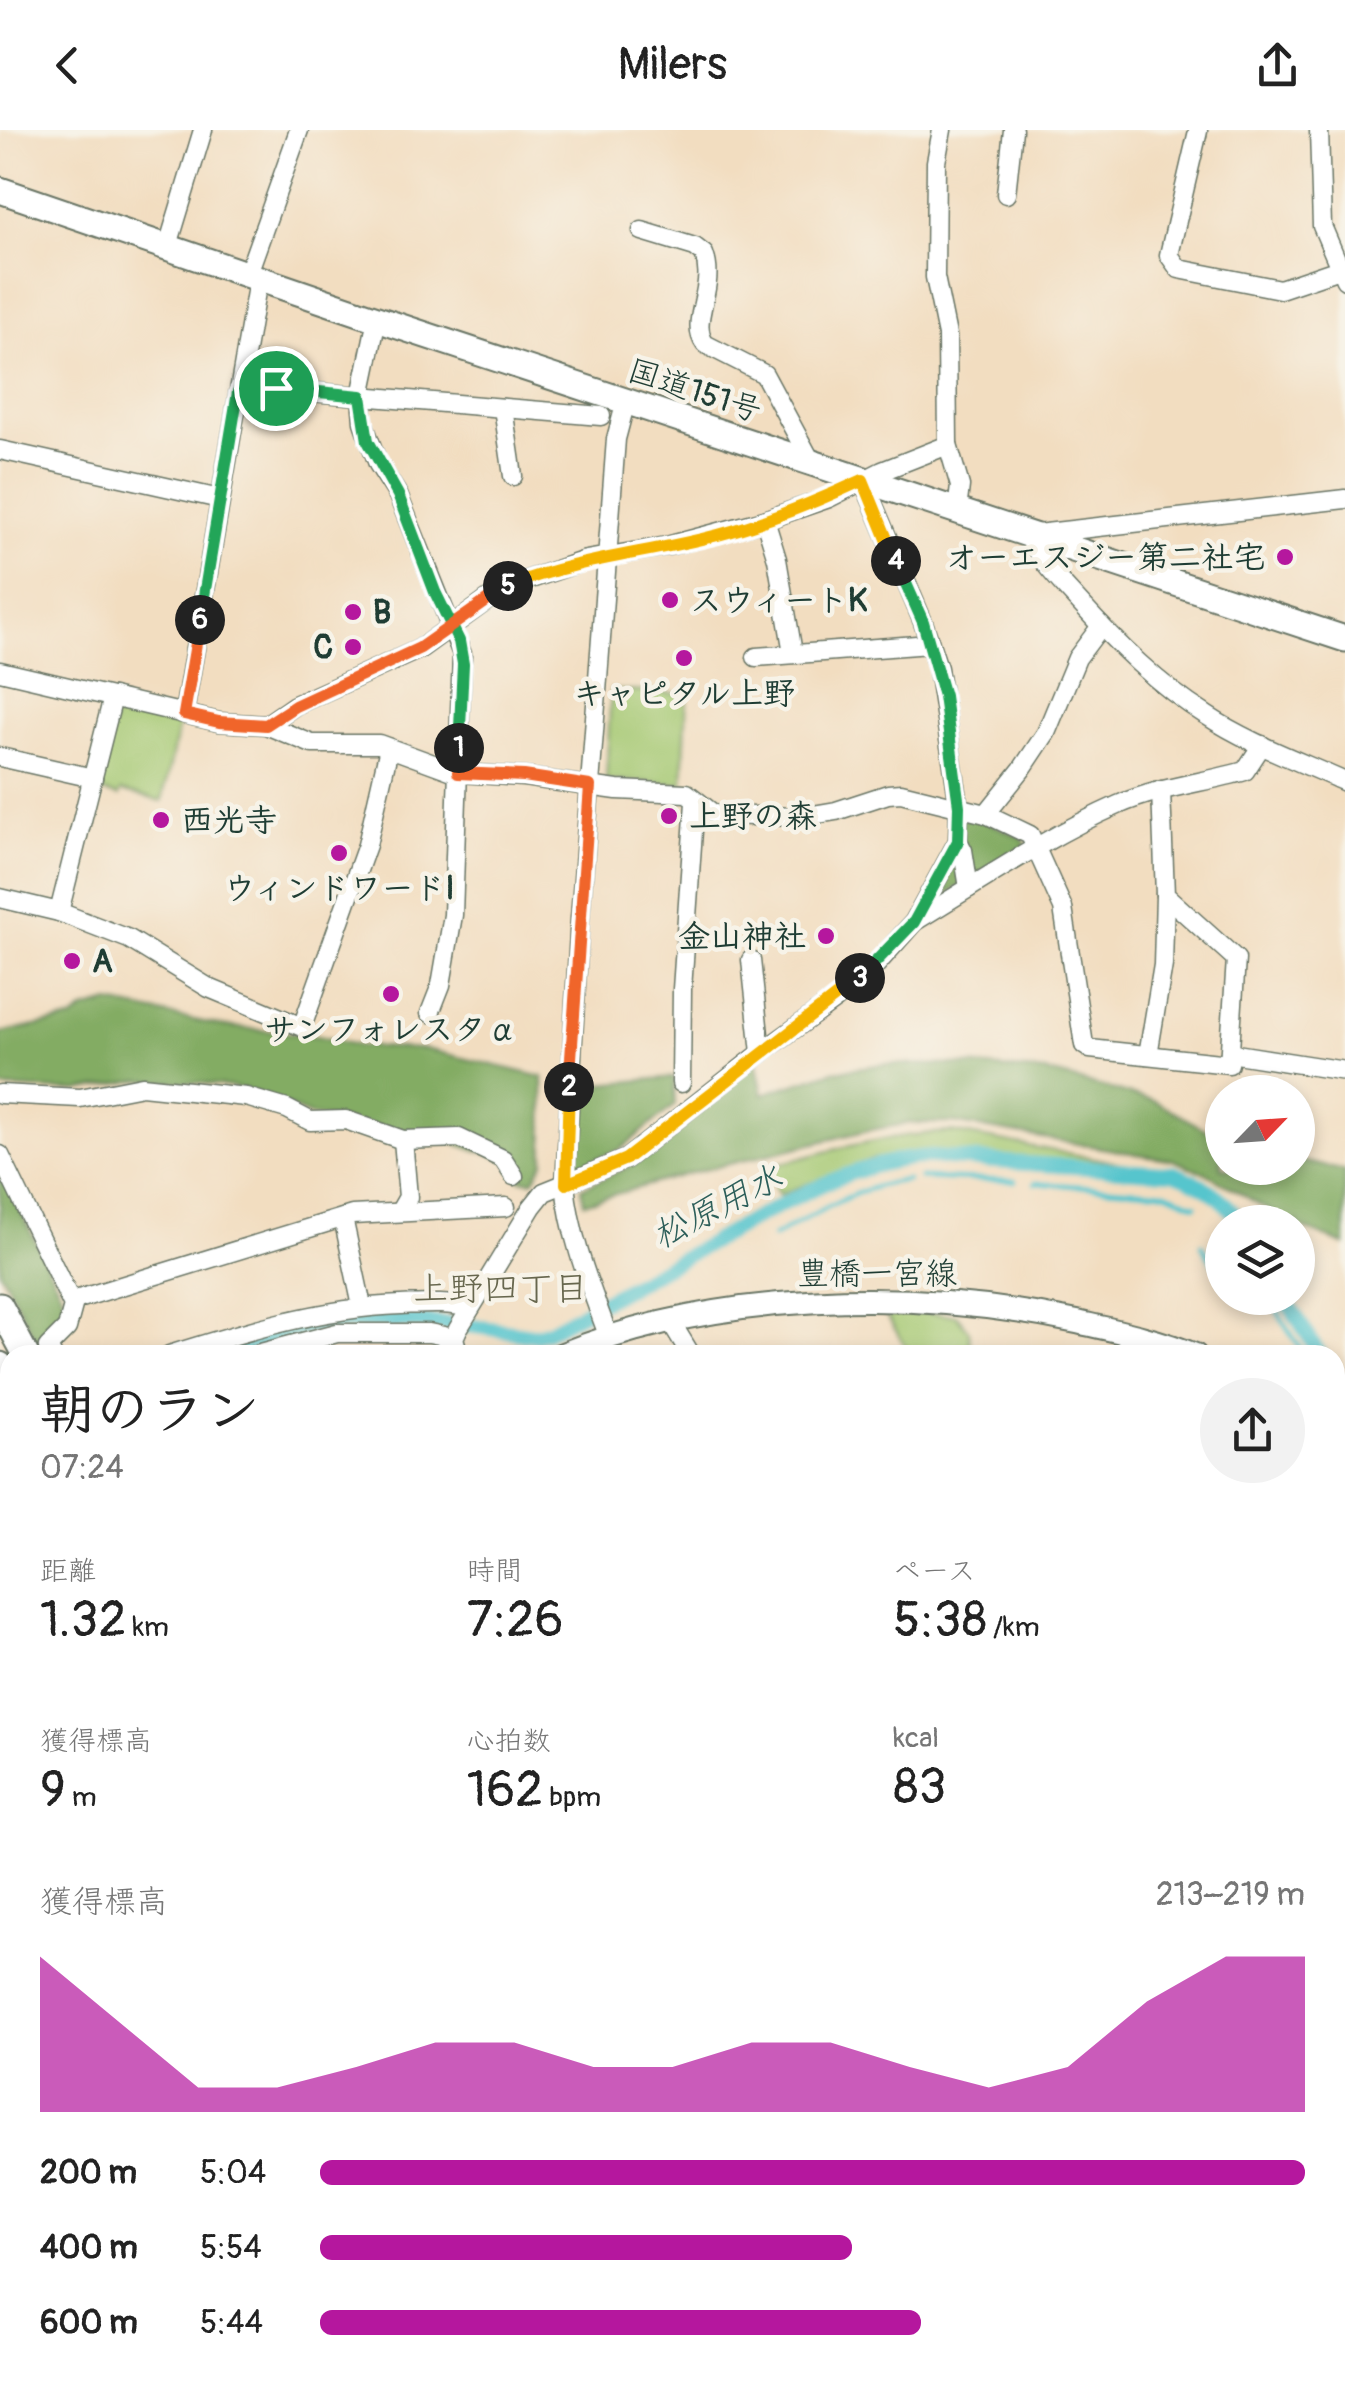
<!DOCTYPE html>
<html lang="ja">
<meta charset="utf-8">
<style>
body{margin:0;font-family:Pangolin,"Klee One",sans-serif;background:#f2f2f2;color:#222;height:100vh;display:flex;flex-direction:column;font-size:38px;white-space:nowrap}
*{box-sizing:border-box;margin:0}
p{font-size:32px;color:#767676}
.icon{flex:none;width:55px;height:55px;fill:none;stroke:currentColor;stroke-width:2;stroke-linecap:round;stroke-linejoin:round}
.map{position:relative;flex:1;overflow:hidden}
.panel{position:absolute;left:0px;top:1215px;width:1345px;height:1038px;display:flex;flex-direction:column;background:#fff;border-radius:30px 30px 0 0;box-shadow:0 5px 15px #0003}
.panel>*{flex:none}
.needle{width:65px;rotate:65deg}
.buttons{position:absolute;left:1205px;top:945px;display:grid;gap:20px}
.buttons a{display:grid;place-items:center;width:110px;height:110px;border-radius:50%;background:#fff;box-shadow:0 5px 15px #0003;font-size:50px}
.pin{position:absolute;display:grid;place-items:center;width:85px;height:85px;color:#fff;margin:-42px;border:5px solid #fff;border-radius:50%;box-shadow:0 2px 10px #0007}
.km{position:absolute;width:50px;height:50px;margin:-25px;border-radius:50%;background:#222;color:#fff;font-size:28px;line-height:50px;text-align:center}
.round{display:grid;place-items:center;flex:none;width:105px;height:105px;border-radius:52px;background:#f2f2f2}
.summary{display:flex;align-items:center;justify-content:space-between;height:170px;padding:0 40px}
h1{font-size:55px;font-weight:600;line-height:75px}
.stats{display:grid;grid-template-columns:repeat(3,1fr);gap:15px;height:170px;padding:10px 40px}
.stats div{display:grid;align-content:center}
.stats b{font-size:50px;font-weight:600}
.stats small{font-size:28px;font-weight:400}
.stats p{font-size:28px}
.chart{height:280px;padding:20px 40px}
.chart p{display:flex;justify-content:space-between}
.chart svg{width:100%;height:180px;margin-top:10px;fill:#b5179e;opacity:.7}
ul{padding:0 40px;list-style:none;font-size:32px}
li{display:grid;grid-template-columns:160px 120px 1fr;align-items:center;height:75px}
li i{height:25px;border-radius:12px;background:#b5179e}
header{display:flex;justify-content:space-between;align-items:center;height:130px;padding:0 40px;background:#fff;font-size:45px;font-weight:600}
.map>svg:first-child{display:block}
.green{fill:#a4c871;stroke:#628252;stroke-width:2.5}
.forest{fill:#83ac63;stroke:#51744c;stroke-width:2.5}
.water{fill:#57c5cd;stroke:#3b8180;stroke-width:2.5}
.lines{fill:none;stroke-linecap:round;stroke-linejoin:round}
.stream{stroke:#57c5cd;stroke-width:5}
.canal{stroke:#57c5cd;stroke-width:15}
.minor-casing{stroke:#697565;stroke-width:21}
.major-casing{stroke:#697565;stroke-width:26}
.highway-casing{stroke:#697565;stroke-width:29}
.minor{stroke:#fff;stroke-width:18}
.major{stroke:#fff;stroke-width:22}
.highway{stroke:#fff;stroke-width:25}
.split-1-casing{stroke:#fff;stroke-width:20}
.split-2-casing{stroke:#fff;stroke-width:20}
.split-3-casing{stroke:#fff;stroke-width:20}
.split-4-casing{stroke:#fff;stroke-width:20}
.split-5-casing{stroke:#fff;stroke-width:20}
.split-6-casing{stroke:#fff;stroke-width:20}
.split-7-casing{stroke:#fff;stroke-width:20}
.split-1{stroke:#22a559;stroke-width:12}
.split-2{stroke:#f0652b;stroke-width:12}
.split-3{stroke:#f5b400;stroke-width:12}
.split-4{stroke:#22a559;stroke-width:12}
.split-5{stroke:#f5b400;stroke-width:12}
.split-6{stroke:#f0652b;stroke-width:12}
.split-7{stroke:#22a559;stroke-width:12}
.poi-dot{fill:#b5179e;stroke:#f7f3e8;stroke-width:4}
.labels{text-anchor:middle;stroke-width:9;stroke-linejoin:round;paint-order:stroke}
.street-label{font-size:32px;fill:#1f3d34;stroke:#f7f3e8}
.poi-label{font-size:32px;font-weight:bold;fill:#1f3d34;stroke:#f7f3e8;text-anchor:start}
.water-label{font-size:35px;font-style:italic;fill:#2d5f5a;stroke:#f7f3e8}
.neighbourhood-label{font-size:35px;fill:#67674e;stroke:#f7f3e8}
</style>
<header><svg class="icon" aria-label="back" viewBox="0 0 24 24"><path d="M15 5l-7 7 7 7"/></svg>Milers<svg class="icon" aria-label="share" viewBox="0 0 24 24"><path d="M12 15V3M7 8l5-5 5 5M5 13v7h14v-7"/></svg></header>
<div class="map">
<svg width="1345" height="2252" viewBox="0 0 1345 2252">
<rect width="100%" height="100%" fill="#f7f3e8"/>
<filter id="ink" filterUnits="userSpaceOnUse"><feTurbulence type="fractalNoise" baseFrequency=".01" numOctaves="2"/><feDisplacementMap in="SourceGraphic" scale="20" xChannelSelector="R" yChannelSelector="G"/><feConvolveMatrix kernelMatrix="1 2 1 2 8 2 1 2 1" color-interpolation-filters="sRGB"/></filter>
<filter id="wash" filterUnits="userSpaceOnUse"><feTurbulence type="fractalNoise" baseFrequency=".0048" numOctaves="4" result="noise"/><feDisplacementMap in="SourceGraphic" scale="40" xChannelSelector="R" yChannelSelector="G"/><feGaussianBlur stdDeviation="2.25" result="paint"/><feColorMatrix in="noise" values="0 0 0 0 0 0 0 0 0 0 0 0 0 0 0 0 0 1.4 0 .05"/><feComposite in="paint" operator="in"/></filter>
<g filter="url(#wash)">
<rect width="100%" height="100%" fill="#f2ddc0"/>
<g class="green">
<polygon points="611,560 687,564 683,654 606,650"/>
<polygon points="124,577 180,590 162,671 121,661 119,666 98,661 116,580"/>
<path d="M952 1002 1136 1036 924 1021 870 1030 779 1065 764 1038C827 1021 886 1004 952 1002Z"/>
<polygon points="883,1180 956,1185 969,1201 971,1225 911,1225"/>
</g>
<g class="forest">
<polygon points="970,684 1023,708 1026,716 936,771 963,687"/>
<polygon points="110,873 223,896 318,906 360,916 425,919 543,947 544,1032 533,1051 519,1049 511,1030 417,1003 311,986 246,959 201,953 140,950 77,961 0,958 0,903 72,889 84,880"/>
<polygon points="756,931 763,964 834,941 886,934 966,935 1046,942 1155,971 1222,1009 1222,1038 1298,1038 1298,1030 1345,1041 1345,1115 1298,1096 1298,1092 1289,1092 1206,1043 1173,1030 954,993 911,993 865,1001 687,1044 584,1073 581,1058 630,1036"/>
<polygon points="674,947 675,975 621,1019 574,1037 581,956"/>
<polygon points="0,1039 65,1171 57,1197 37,1212 0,1141"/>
<polygon points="1345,1499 1345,1733 1335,1736 1335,1502"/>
</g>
<polygon class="water" points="851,2243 852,2242 1287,2243 1216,2252 857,2252"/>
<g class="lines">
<g class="stream">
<polyline points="920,1048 1015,1051"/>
<polyline points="1035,1053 1166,1062 1196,1075"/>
<path d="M773 1107C816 1083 858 1056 907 1050"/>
<polyline points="1202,1115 1215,1136 1222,1131"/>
<polyline points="1269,1168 1304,1225"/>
<polyline points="0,1417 10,1411"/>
<polyline points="134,2252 149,2242"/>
</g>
<g class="canal">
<polyline points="1285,1168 1320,1225"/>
<path d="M217 1225C249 1216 281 1203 313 1197 380 1185 467 1194 535 1205L548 1201C603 1171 657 1142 712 1112 779 1076 847 1033 925 1027L1174 1043C1202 1053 1224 1067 1240 1092"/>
<polyline points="1335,1246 1345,1258"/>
</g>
</g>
</g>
<g filter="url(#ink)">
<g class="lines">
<defs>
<g id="minor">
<polyline points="942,0 936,32 935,147 947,205 948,315 960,356 957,381"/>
<polyline points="1319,0 1322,96 1345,150"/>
<polyline points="1198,1 1169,125 1179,139 1280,159 1345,137"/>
<polyline points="1006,64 1013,0"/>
<path d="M642 101 695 117 704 124C717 158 688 191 705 214L764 244 812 333"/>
<polyline points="167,119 203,0"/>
<polyline points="247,146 299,0"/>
<polyline points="377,189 361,266 363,292 378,334 398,365 462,524 453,785 441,855 430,883"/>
<polyline points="239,262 276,259 601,286"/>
<polyline points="503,278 513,346"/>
<polyline points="0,320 220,369"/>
<path d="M1345 369 1028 405C1039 431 1060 451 1079 472 1117 514 1158 555 1206 585 1248 613 1299 631 1345 652"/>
<polyline points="765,390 777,429 793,523"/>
<polyline points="756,527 930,514"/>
<polyline points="0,541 219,592 266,595 312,614 379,614 458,643 524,647 617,660 687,663 715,685 801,687 836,681 888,664 901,663 986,684 1030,705 1063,778 1084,915 1090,919 1229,934 1236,829 1165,765 1161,660"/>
<polyline points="184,583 258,150"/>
<polyline points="266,595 295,575 420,519 504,458 586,430 667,416 765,390 829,368 882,341 948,315"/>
<polyline points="0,627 93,648"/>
<polyline points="986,684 1022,639 1046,603 1077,528 1101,496"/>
<polyline points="958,711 963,720 969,758"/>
<polyline points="0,768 59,782 113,567"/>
<polyline points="59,782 129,809 209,858 302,897 367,715 389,618"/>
<path d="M917 790C983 750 1048 706 1118 675 1159 657 1203 653 1245 641L1262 615"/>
<polyline points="751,830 761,923"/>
<polyline points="1230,923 1345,941"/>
<polyline points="1148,925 1163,835 1165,765"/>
<polyline points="681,953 682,859 695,672"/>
<polyline points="0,964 80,968 142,956 246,967 287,979 310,991 346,990 403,1010 459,1008 503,1029 514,1046"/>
<polyline points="0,1025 73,1176 67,1198 48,1217 52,1225"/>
<polyline points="400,1081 408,1067 403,1010"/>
<polyline points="343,1088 362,1176"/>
<polyline points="72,1171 352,1085 506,1077"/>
<polyline points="671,1192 691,1225"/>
<path d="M608 1205C590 1156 570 1107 565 1054L579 801 616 309 626 271"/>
<path d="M169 1225C246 1201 320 1178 401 1175 425 1174 447 1172 470 1178"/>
<polyline points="253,1225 337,1203 429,1203 454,1208"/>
<polyline points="459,1225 454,1208 458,1199 532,1077 544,1062 626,1029 766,919 836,869 875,836 914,792 958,711 959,675 938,538 923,492 863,350"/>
<polyline points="1119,1225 1138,1205"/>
<polyline points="0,1300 10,1313"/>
<polyline points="1335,1347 1345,1342"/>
<polyline points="1335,1743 1345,1739"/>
<polyline points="0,1868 10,1862"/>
<polyline points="1335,2030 1345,2032"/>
<polyline points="1335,2056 1345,2056"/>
<polyline points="0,2192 10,2185"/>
<polyline points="338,2242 345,2252"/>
<polyline points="308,2252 326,2242"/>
<polyline points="549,2252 564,2242"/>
</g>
<g id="major">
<path d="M560 1225C716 1161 914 1157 1077 1192 1117 1201 1157 1209 1195 1225"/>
<polyline points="1335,1286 1345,1291"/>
<polyline points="0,1553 10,1547"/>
</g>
<g id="highway">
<polyline points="0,60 377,189 1345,509"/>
<polyline points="0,1176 26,1225"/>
<polyline points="0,1235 10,1253"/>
<polyline points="0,1268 10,1284"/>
<polyline points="677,2242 685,2252"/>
<polyline points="716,2242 723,2252"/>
</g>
</defs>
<use href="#minor" class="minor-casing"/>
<use href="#major" class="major-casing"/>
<use href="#highway" class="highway-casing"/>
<use href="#minor" class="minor"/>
<use href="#major" class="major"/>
<use href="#highway" class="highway"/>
</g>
</g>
<g class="lines" filter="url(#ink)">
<defs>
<polyline id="split-1" points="276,258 361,266 368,311 398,365 435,462 459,511 463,534 459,618"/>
<polyline id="split-2" points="459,618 458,643 524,646 590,656 569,957"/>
<polyline id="split-3" points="569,957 566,1054 626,1029 860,848"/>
<polyline id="split-4" points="860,848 914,792 958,711 959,676 944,566 923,492 896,431"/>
<path id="split-5" d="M508 456C580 428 646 424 718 405 769 391 816 372 863 350L896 431"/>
<polyline id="split-6" points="200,490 184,584 219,592 266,595 295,576 420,518 508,456"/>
<polyline id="split-7" points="200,490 238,262 276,258"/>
</defs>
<use href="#split-1" class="split-1-casing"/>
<use href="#split-2" class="split-2-casing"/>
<use href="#split-3" class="split-3-casing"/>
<use href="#split-4" class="split-4-casing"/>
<use href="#split-5" class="split-5-casing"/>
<use href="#split-6" class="split-6-casing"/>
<use href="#split-7" class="split-7-casing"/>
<use href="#split-1" class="split-1"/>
<use href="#split-2" class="split-2"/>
<use href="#split-3" class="split-3"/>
<use href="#split-4" class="split-4"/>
<use href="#split-5" class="split-5"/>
<use href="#split-6" class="split-6"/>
<use href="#split-7" class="split-7"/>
</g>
<g class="poi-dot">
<circle cx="1285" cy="427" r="10"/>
<circle cx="670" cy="470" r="10"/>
<circle cx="353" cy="482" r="10"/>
<circle cx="353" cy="517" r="10"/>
<circle cx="684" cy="528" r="10"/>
<circle cx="669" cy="686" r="10"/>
<circle cx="161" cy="690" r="10"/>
<circle cx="339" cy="723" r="10"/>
<circle cx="826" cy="806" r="10"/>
<circle cx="72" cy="831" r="10"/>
<circle cx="391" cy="864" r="10"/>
</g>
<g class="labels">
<g class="street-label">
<text transform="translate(695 260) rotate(18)" y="11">国道151号</text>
<text x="877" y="1154">豊橋一宮線</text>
</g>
<g class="poi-label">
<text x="1265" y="438" text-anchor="end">オーエスジー第二社宅</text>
<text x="690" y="481">スウィートK</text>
<text x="373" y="493">B</text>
<text x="333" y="528" text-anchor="end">C</text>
<text x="684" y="574" text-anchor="middle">キャピタル上野</text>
<text x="689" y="697">上野の森</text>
<text x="181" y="701">西光寺</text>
<text x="339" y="769" text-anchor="middle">ウィンドワードI</text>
<text x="806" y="817" text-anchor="end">金山神社</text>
<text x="92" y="842">A</text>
<text x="391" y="910" text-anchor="middle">サンフォレスタα</text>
</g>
<g class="water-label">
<text transform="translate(717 1076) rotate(-27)" y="12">松原用水</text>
</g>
<g class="neighbourhood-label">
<text x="501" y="1170">上野四丁目</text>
</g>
</g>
</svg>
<div class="buttons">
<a><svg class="needle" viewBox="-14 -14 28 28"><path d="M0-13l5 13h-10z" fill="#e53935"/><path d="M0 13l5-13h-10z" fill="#767676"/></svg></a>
<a><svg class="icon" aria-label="layers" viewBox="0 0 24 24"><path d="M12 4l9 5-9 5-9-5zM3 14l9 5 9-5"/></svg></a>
</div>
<div class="pin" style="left:276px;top:258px;background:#1e9e55"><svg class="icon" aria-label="arrive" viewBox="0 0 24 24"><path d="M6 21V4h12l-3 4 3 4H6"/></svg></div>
<b class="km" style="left:459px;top:618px">1</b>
<b class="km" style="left:569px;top:957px">2</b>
<b class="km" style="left:860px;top:848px">3</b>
<b class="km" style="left:896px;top:431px">4</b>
<b class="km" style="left:508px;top:456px">5</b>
<b class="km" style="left:200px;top:490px">6</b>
<section class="panel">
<div class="summary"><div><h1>朝のラン</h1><p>07:24</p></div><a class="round"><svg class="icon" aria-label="share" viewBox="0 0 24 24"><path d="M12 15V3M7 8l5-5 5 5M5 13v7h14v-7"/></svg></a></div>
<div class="stats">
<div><p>距離</p><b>1.32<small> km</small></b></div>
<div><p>時間</p><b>7:26</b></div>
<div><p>ペース</p><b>5:38<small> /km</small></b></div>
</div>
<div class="stats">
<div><p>獲得標高</p><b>9<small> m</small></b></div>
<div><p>心拍数</p><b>162<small> bpm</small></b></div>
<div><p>kcal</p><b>83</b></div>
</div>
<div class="chart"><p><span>獲得標高</span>213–219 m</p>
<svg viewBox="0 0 160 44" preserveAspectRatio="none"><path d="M0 44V6L10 22L20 38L30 38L40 33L50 27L60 27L70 33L80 33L90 27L100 27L110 33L120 38L130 33L140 17L150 6L160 6V44z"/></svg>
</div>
<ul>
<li><b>200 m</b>5:04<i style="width:100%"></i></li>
<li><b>400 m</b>5:54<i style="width:54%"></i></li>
<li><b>600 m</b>5:44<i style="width:61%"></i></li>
</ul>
</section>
</div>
